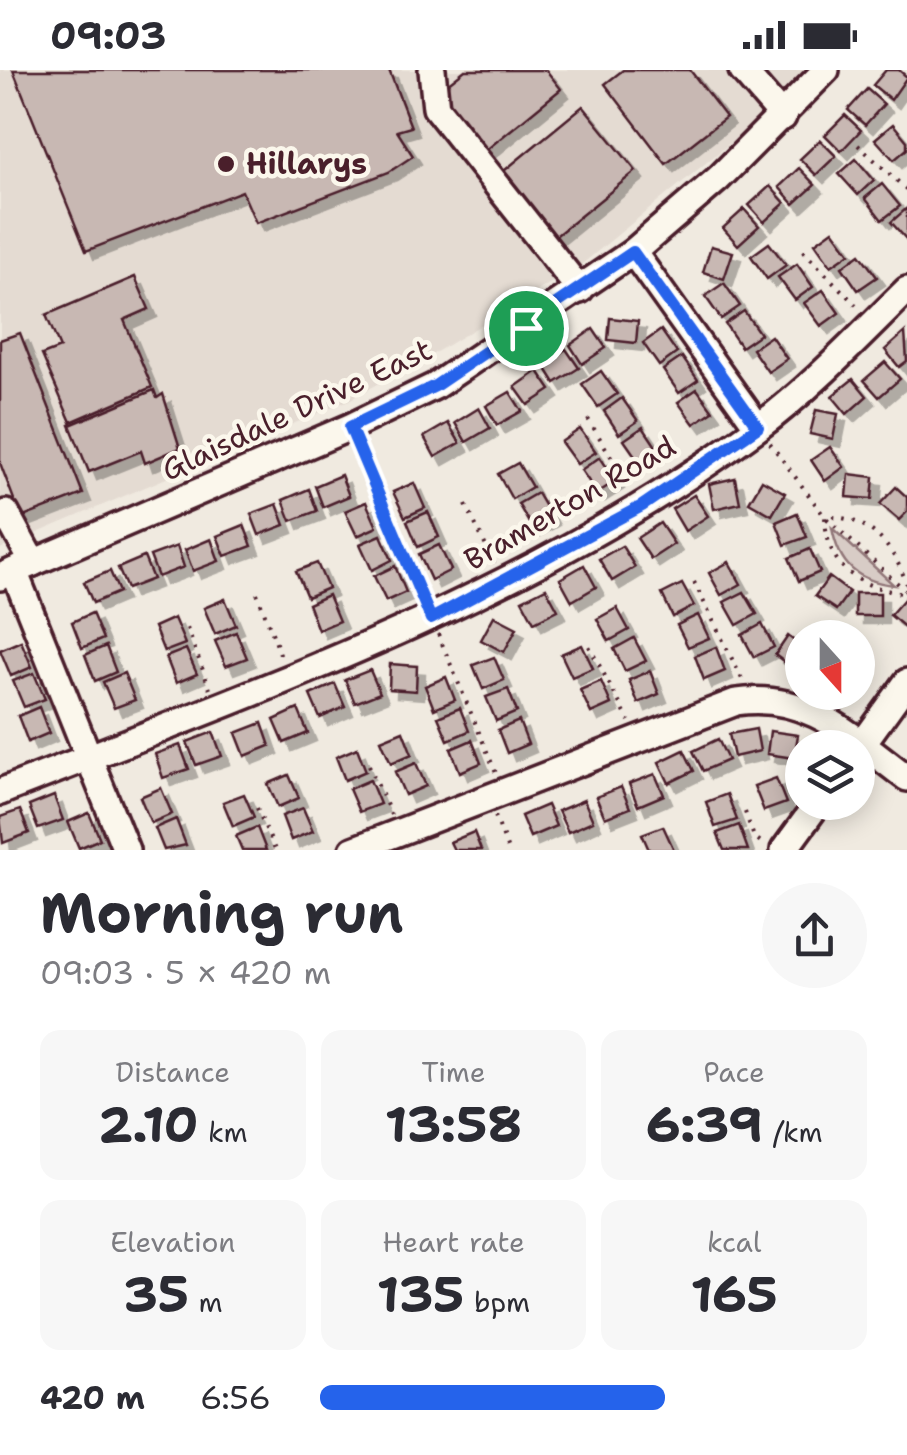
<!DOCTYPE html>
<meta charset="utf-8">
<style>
body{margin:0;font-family:"Shantell Sans",sans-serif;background:#f7f7f7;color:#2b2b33;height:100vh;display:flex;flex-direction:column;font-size:38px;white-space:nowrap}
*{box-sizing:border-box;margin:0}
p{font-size:32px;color:#7c7c81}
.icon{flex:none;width:55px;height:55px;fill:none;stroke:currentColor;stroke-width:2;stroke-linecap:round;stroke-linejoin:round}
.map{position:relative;height:780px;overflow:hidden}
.side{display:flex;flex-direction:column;background:#fff;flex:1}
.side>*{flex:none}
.needle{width:65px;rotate:159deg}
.tools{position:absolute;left:785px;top:550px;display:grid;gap:20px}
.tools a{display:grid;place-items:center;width:90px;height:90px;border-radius:50%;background:#fff;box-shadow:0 5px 25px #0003;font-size:50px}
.pin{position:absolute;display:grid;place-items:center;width:85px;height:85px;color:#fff;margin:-42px;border:5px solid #fff;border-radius:50%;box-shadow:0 2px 10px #0007}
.round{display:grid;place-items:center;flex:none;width:105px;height:105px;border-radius:52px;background:#f7f7f7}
.summary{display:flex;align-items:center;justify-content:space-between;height:170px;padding:0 40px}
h1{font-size:55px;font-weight:700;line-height:75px}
.figures{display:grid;grid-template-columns:repeat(3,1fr);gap:15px;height:170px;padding:10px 40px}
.figures div{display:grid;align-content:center;border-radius:20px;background:#f7f7f7;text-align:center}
.figures b{font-size:50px;font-weight:700}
.figures small{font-size:28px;font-weight:400}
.figures p{font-size:28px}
ul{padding:0 40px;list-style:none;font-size:32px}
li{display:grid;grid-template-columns:160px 120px 1fr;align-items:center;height:75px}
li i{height:25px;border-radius:12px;background:#2563eb}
.status{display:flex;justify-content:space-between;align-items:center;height:70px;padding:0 50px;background:#fff;direction:ltr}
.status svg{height:28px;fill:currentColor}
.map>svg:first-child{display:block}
.built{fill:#e4dbd2}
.green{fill:#d8ccc6;stroke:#917678;stroke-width:2.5}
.building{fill:#c8b8b3;stroke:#4a1f2b;stroke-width:2.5;filter:url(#shadow)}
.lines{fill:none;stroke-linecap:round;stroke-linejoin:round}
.minor-casing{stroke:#4a1f2b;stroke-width:32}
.path{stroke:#4a1f2b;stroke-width:4;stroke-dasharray:2.5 8;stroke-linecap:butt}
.minor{stroke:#fbf7ec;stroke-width:25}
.route-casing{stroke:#fff;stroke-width:20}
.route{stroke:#2563eb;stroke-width:12}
.poi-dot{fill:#4a1f2b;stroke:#fbf7ec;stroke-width:4}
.labels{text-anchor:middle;stroke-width:9;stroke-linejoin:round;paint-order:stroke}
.poi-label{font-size:30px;font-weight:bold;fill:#4a1f2b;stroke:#fbf7ec;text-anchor:start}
.street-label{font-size:30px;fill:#4a1f2b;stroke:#fbf7ec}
</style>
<div class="status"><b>09:03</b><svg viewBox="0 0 49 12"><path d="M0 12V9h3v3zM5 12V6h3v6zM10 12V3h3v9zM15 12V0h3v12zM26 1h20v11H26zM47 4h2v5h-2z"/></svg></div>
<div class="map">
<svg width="907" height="780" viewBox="0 0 907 780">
<defs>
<filter id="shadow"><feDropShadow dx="8" dy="8" stdDeviation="0" flood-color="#0004"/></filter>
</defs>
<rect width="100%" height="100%" fill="#f0eae0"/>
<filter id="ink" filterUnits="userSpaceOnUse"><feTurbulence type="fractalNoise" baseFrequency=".01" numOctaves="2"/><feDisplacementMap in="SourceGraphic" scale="20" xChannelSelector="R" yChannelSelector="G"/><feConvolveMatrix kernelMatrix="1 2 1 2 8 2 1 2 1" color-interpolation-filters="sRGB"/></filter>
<g filter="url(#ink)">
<polygon class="built" points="0,0 807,0 778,34 582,194 438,281 349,330 0,479"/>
<path class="green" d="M832 458 894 515C857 511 839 495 832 458Z"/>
<g class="building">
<polygon points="13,0 389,0 411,57 397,61 413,86 389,102 256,153 242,121 86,181"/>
<polygon points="465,0 546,0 561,19 485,81 437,22"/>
<polygon points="623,0 690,0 726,47 666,94 605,14"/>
<polygon points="886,0 899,0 907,7 891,30 873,15"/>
<polygon points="867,19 884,34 865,55 848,40"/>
<polygon points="583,36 636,101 552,169 499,105"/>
<polygon points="845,45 861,60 841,81 825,65"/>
<polygon points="893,54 907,71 907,79 894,90 875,69"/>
<polygon points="820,70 836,86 816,105 800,89"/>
<polygon points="856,89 874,110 858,125 839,104"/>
<polygon points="799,98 815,115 794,134 779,117"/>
<polygon points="882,114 900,136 882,150 865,128"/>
<polygon points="770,116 785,133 764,152 749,135"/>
<polygon points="907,138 907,170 891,152"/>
<polygon points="744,139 759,156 738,175 723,158"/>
<polygon points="833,160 850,183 831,196 815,173"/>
<polygon points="769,173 786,195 767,209 751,186"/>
<polygon points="711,176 733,182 724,209 703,202"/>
<polygon points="860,184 877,207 858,220 842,197"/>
<polygon points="797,194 813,217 795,230 778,207"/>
<polygon points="135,207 149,239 124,250 152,317 71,352 42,285 60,278 46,245"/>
<polygon points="724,213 740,236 721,249 705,226"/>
<polygon points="823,220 839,243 821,256 804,233"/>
<polygon points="744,241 760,264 741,277 725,254"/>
<polygon points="610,248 638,251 636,273 608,270"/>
<polygon points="593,259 606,278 582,294 570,275"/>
<polygon points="661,260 677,283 659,296 643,273"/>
<polygon points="905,262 907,291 899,297 885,280"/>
<polygon points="20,263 83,424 21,448 0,393 0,270"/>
<polygon points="771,266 787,289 768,302 752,279"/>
<polygon points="566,279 579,298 555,313 543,294"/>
<polygon points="682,287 698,310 679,323 663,300"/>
<polygon points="885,292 900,309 879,327 864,310"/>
<polygon points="538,301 551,320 528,335 515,317"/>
<polygon points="601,301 617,324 598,337 582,314"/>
<polygon points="853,309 867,326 847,344 832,326"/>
<polygon points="697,319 713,341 694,354 678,332"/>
<polygon points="154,320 157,328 163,324 180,378 145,393 141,381 89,402 70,355"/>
<polygon points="510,322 522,341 497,355 486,336"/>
<polygon points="622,328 638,351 619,364 604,341"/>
<polygon points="479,338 490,358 466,372 455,353"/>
<polygon points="816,340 838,344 833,369 810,364"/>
<polygon points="448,353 460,373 435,387 424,367"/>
<polygon points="643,357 659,381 640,393 624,370"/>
<polygon points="580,359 596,382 577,394 561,372"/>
<polygon points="830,377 844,397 825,411 811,390"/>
<polygon points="600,387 616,411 597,423 581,400"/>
<polygon points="518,393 532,417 512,429 498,404"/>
<polygon points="849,404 874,407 872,429 847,427"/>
<polygon points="341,405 349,426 323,437 315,416"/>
<polygon points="735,408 740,433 714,439 709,414"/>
<polygon points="762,410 785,423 772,445 749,432"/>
<polygon points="414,413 425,438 405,447 393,422"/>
<polygon points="896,417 907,427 907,442 899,450 880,434"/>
<polygon points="309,419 317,441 291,451 283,430"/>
<polygon points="537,423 551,447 532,458 518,434"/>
<polygon points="694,425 708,446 685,461 672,439"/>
<polygon points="366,432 377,457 357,466 345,441"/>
<polygon points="277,434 285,455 259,465 251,444"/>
<polygon points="428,442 439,467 418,477 407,451"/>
<polygon points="797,443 807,467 785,475 776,452"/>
<polygon points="660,453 674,474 651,489 637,468"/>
<polygon points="244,455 252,476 225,486 217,466"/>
<polygon points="381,465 392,490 372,500 360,474"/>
<polygon points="211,469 219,491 193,501 185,480"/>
<polygon points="439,475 451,500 431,510 419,484"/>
<polygon points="177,476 184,497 158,507 150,486"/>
<polygon points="622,476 635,497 612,511 599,489"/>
<polygon points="810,479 820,502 799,511 789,488"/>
<polygon points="144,487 153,509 127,519 118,498"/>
<polygon points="729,492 741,514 721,525 709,503"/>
<polygon points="317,493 328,518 307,527 296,501"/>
<polygon points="584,495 596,517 572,531 560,509"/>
<polygon points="395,496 406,522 386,531 374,506"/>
<polygon points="110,501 119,522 93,533 84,512"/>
<polygon points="829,507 849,522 836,540 815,526"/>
<polygon points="682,514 694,536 673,547 662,524"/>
<polygon points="546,518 558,540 534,552 522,530"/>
<polygon points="744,522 757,544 737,555 724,532"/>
<rect x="855" y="523" width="25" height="23"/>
<polygon points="328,525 339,551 318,560 308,534"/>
<polygon points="905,528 907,529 907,559 890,545"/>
<polygon points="225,529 236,555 215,564 204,538"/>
<polygon points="617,538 629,560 609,571 597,549"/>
<polygon points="92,543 103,569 82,578 72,552"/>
<polygon points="698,545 709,568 688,577 677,555"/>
<polygon points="494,546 517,558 504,582 481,570"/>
<polygon points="174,548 185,574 164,582 154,557"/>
<polygon points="762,554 774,577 754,587 742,565"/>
<polygon points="236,562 247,588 226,596 215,571"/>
<polygon points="788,566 802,577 802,589 795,600 775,585"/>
<polygon points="634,568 646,591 625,601 614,579"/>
<polygon points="21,571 32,597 11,606 0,580"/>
<polygon points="582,575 593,598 572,607 561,584"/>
<polygon points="106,576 116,602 95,611 85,585"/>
<polygon points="716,577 725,601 704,610 695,586"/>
<polygon points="186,579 197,604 176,613 166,587"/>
<polygon points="494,587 504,610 483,619 473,595"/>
<polygon points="390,594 417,596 416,621 389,619"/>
<polygon points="370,600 380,623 355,633 345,610"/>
<polygon points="650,601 659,624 638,633 629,610"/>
<polygon points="34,603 45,629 24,637 13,611"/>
<polygon points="124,603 135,630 114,638 103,612"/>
<polygon points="446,607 455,630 434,639 425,616"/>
<polygon points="601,611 611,634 591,643 580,620"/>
<polygon points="335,614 345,637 320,648 310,625"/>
<polygon points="508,619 517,642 496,651 486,627"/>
<polygon points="39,637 49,663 28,672 18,646"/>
<polygon points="460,638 469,661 448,670 438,647"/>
<polygon points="298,639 308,663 284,673 274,650"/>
<polygon points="519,651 528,674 507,683 498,660"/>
<polygon points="262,653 270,676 245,686 236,663"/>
<polygon points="756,659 760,681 734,687 729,664"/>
<polygon points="403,661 412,684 391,693 381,670"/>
<polygon points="770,661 798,665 794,688 767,684"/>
<polygon points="213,662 222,686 196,695 187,672"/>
<polygon points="718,669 728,690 703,701 693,681"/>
<polygon points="472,670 481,693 460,702 451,679"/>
<polygon points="180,675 189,699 163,708 155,684"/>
<polygon points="357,678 366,701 345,710 336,687"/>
<polygon points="684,680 694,701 669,713 659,692"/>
<polygon points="416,693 426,716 405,725 395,702"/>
<polygon points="655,704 664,725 638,736 629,714"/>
<polygon points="289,705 299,728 278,737 268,714"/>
<polygon points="776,708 786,733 764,741 754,716"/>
<polygon points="370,710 380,734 359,742 349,719"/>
<polygon points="621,717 630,738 605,748 596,727"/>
<polygon points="161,718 172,744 151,753 140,727"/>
<polygon points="244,724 254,747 233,756 223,732"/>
<polygon points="727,724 737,750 715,757 706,732"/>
<polygon points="54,726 63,750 38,759 29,736"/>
<polygon points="584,730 593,751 568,762 558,741"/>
<polygon points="547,735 556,756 530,767 521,746"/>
<polygon points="303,738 313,761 291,770 282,746"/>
<polygon points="20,740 29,763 3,773 0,747"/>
<polygon points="89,743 100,769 79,778 68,752"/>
<polygon points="176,749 186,775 164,780 155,758"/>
<polygon points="739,755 748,780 724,780 717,763"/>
<polygon points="663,756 674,780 649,780 642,764"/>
<polygon points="257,757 266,780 242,780 236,766"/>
<polygon points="474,762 481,780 454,780 450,772"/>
</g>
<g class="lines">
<defs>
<g id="minor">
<polyline points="432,0 436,38 580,220"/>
<polyline points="742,0 783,47"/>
<polyline points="633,182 758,357"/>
<polyline points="6,443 33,493"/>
<polyline points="14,501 126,780"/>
<polyline points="0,507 350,357 435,316 633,182 719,108 826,0"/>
<polyline points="858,680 907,612"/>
<path d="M0 722C259 620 530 526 756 359 810 319 859 267 907 220"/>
<path d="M353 780 736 632C808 621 853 668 907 708"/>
<polyline points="784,780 819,732"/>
</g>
</defs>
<use href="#minor" class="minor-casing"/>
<g class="path">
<polyline points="858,75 907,120"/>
<polyline points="803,181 859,238"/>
<polyline points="588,349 630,417"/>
<polyline points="770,373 825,447 907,522"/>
<polyline points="358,376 422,528"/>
<polyline points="466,435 494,493"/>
<polyline points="694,512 743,611"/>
<path d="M907 515C894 476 868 445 825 447 827 500 859 517 907 524"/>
<polyline points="257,523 282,589"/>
<polyline points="187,558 210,619"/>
<polyline points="438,564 496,703"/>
<polyline points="589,576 629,651"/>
<polyline points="369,695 391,745"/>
<polyline points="257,738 275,780"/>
<polyline points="745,742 754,767 765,775"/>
<polyline points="495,746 508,780"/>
</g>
<use href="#minor" class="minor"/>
</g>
</g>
<g class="lines" filter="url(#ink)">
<defs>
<polygon id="route" points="633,182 758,357 642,436 431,549 350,357 435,316"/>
</defs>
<use href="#route" class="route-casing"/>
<use href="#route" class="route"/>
</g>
<circle class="poi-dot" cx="226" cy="94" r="10"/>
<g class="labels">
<g class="poi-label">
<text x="246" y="104">Hillarys</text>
</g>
<g class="street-label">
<text transform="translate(297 340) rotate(-25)" y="10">Glaisdale Drive East</text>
<text transform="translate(570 433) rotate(-30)" y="10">Bramerton Road</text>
</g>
</g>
</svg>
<div class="tools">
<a><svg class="needle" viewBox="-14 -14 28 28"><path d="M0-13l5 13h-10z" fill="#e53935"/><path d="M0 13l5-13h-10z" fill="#7c7c81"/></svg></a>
<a><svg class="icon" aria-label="layers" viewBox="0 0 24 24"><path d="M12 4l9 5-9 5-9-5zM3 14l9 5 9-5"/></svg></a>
</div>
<div class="pin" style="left:526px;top:258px;background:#1e9e55"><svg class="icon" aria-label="arrive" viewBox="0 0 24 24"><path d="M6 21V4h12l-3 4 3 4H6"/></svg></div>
</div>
<section class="side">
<div class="summary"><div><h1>Morning run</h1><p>09:03 · 5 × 420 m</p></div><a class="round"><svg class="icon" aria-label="share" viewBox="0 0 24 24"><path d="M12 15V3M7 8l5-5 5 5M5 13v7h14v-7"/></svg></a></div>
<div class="figures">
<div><p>Distance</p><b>2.10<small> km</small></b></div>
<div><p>Time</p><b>13:58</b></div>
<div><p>Pace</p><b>6:39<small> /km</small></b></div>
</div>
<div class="figures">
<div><p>Elevation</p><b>35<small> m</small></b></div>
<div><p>Heart rate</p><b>135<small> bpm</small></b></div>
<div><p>kcal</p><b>165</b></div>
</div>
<ul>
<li><b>420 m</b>6:56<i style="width:63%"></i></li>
</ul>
</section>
